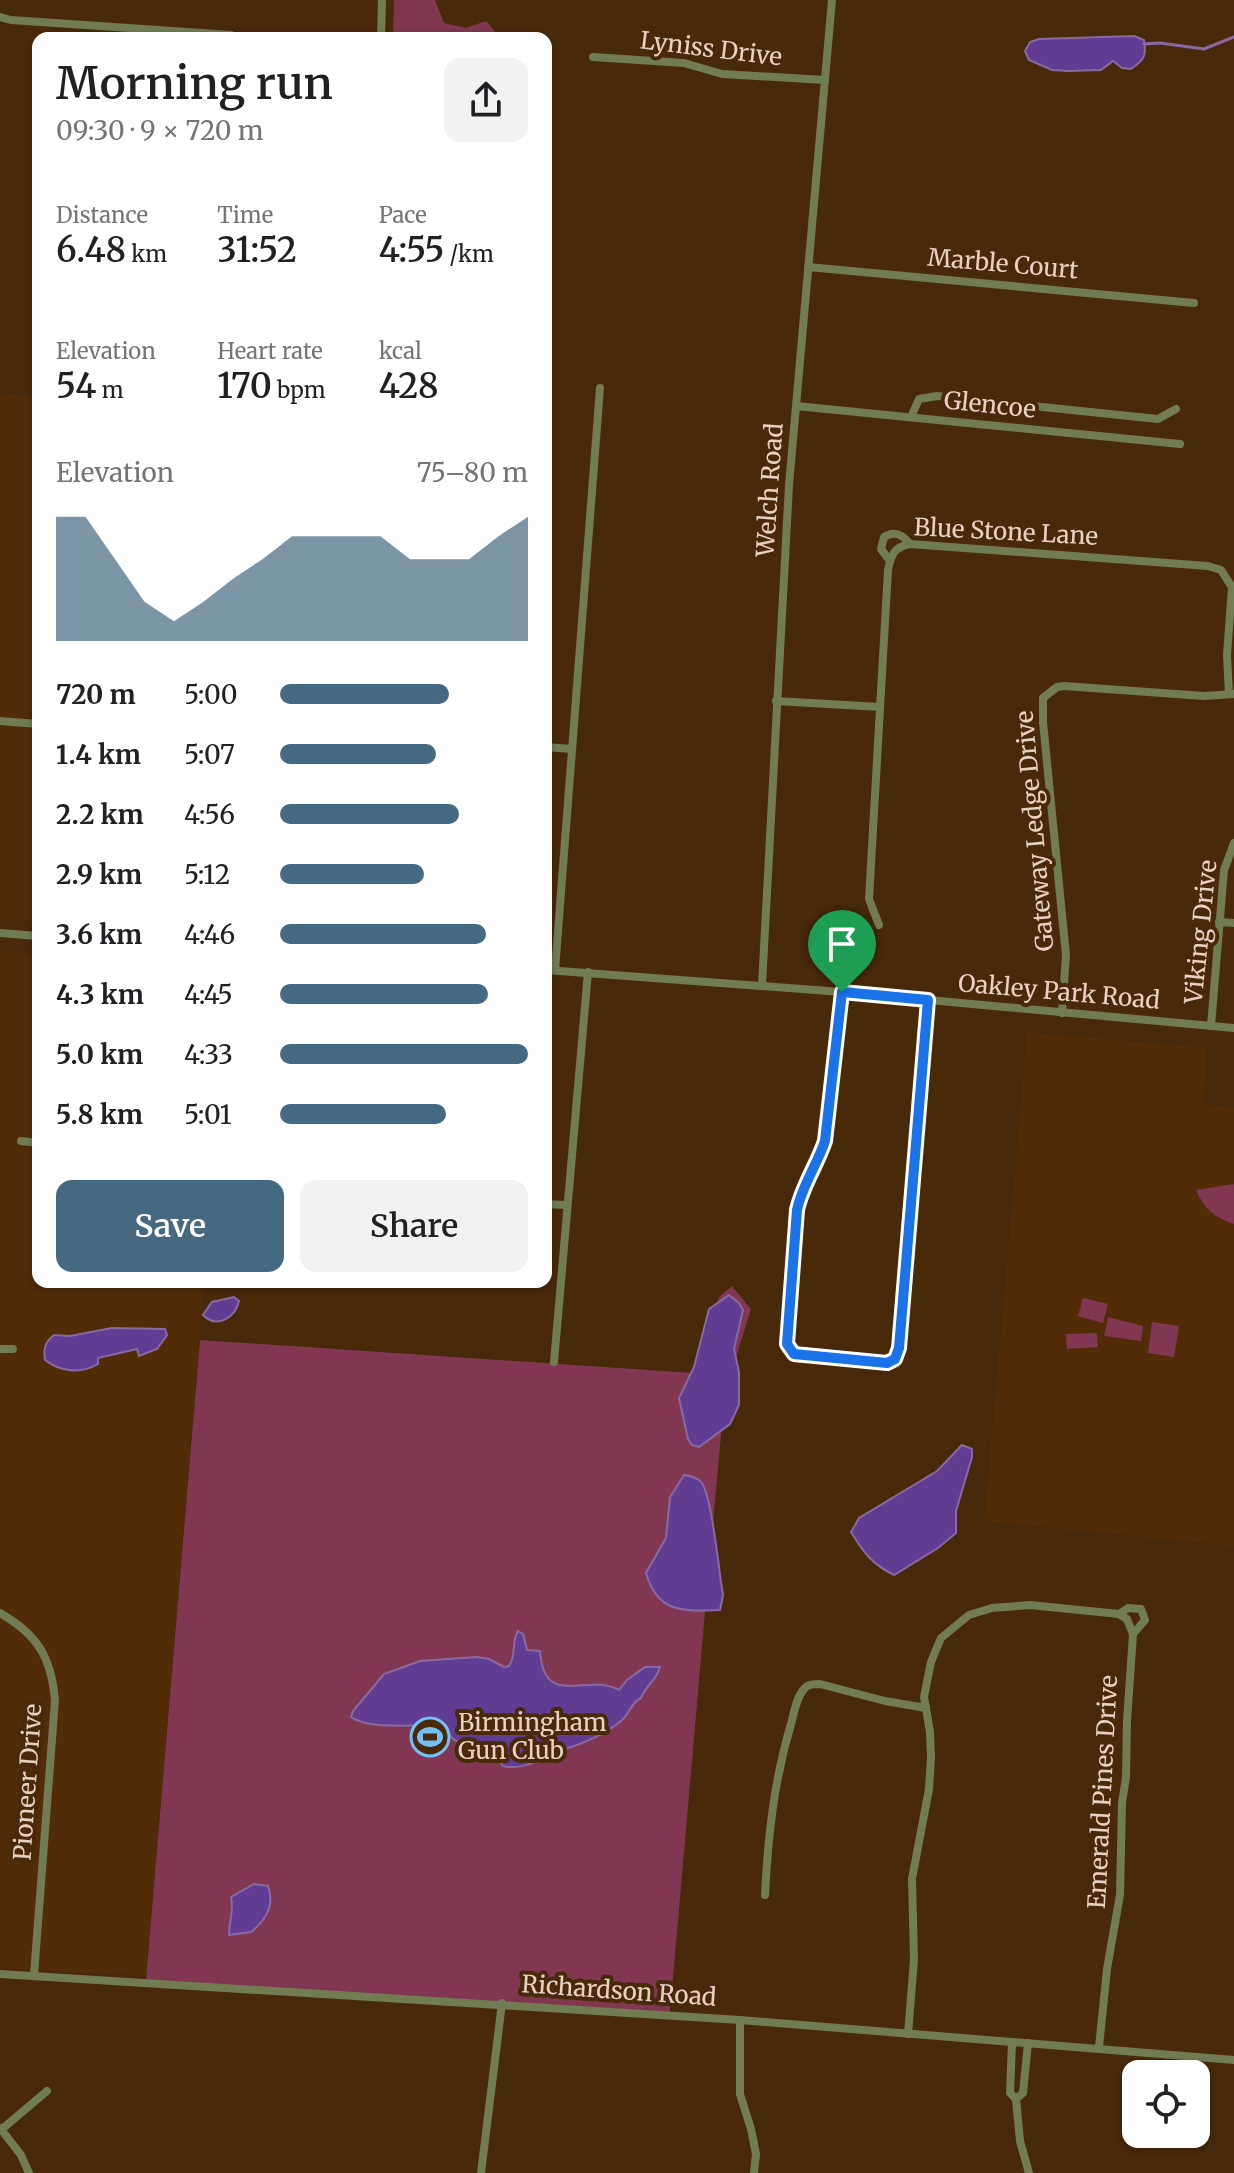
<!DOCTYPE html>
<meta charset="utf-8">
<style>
body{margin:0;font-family:Merriweather,serif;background:#f2f2f2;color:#202124;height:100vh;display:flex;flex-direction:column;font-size:30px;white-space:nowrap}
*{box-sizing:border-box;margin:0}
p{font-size:26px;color:#757577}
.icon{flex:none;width:44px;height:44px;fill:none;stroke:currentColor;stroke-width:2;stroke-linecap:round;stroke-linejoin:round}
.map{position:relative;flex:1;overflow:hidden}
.drawer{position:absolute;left:32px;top:32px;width:520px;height:1256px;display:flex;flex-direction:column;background:#fff;border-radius:16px;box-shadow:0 2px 6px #0004}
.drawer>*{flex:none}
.buttons{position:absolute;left:1122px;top:2060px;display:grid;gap:16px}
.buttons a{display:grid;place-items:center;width:88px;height:88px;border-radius:16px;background:#fff;box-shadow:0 2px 6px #0004;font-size:40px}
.pin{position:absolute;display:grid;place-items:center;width:68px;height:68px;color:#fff;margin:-82px -34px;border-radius:50% 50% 50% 0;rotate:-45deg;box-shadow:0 0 8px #0007}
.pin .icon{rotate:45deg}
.round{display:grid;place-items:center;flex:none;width:84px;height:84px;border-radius:16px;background:#f2f2f2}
.overview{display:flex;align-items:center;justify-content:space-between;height:136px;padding:0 24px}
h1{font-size:44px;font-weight:600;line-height:60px}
.stats{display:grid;grid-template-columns:repeat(3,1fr);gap:12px;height:136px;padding:8px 24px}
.stats div{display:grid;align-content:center}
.stats b{font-size:34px;font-weight:600}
.stats small{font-size:22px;font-weight:400}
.stats p{font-size:22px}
.chart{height:224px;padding:16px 24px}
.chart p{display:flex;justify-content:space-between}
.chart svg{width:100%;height:144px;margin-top:8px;fill:#466982;opacity:.7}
.cta{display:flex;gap:16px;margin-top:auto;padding:16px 24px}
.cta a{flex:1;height:92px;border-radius:16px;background:#466982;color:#fff;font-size:32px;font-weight:600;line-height:92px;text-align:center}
.cta a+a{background:#f2f2f2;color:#202124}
ul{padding:0 24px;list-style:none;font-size:26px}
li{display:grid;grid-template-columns:128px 96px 1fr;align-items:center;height:60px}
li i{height:20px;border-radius:10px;background:#466982}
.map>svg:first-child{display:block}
.built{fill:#512c06}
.green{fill:#813751}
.water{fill:#613c93;stroke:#8969a1;stroke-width:2}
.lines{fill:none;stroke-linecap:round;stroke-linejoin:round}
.stream{stroke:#8969a1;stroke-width:3}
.minor{stroke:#717c52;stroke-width:8}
.route-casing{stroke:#fff;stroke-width:16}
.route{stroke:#1a73e8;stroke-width:10}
.labels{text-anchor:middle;stroke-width:8;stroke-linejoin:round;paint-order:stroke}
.street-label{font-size:24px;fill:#e6d2c2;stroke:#48290a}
.poi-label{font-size:24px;fill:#e6d2c2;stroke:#48290a;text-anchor:start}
</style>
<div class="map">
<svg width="1234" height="2173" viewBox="0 0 1234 2173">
<rect width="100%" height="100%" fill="#48290a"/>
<g class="built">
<polygon points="0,393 38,396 38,922 0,919"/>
<polygon points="0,951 38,954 38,1282 204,1282 146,1976 0,1968"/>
<polygon points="1027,1032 1207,1048 1204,1104 1234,1107 1234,1546 984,1521"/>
</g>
<g class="green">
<polygon points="394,0 435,0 444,23 466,28 486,21 501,38 393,38"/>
<path d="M1233 1184 1234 1185V1224C1214 1217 1205 1210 1196 1190Z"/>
<polygon points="732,1286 751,1309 733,1367 722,1424 713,1522 716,1537 706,1601 670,2012 146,1980 200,1340 693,1373 719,1297"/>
<polygon points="1083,1298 1108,1304 1103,1323 1078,1316"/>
<polygon points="1108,1317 1143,1326 1141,1341 1104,1336"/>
<polygon points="1152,1322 1179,1326 1174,1357 1148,1353"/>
<polygon points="1097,1333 1098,1347 1067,1349 1066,1334"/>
</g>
<g class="water">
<path d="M1134 36 1144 40C1147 56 1144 60 1131 69L1122 68 1113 61 1101 70 1068 71 1052 70 1029 60 1025 51 1030 42 1039 39Z"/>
<polygon points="729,1295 739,1303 743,1310 734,1349 739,1372 739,1405 730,1424 699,1447 692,1445 688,1439 679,1398 694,1367 709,1309"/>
<path d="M234 1297 239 1301C235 1318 217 1329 203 1315L212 1302Z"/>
<path d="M112 1328 165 1329 167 1335 157 1349 139 1356 137 1349 98 1358V1364C81 1374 60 1372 45 1360 43 1349 45 1342 54 1335L70 1336Z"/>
<path d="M962 1445 972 1449V1457L956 1511V1533L938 1548 894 1575C873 1565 863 1552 851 1532L859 1518 937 1471Z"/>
<path d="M684 1475C690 1476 697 1477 701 1482 712 1494 719 1574 723 1595L720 1610C683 1611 658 1614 646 1573L666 1538 670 1497Z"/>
<path d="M518 1631 523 1634 527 1650 540 1651C544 1710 587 1672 619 1690L627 1680 645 1667H660C657 1680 646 1685 641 1698 631 1702 630 1714 621 1721 600 1738 576 1746 549 1754 539 1757 548 1757 538 1761 529 1765 514 1769 503 1766 489 1743 463 1750 451 1737 449 1733 447 1729 445 1725 420 1724 371 1731 351 1717L353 1711 384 1674 420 1661 476 1657 489 1659 504 1667 509 1666C517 1654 511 1641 518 1631Z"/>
<path d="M254 1884 268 1886C275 1905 266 1920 251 1932L229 1935C229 1919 234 1914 231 1897Z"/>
</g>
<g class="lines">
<polyline class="stream" points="1144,44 1160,43 1204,49 1234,37"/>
<g class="minor">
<polyline points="0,17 11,20 231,35 231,38"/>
<polyline points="381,38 382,0"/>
<polyline points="593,57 684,63 722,74 825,80"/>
<polyline points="808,267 1194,303"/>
<polyline points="796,406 1180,444"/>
<polyline points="911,417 919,399 937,396 1158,419 1176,409"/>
<path d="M890 561 881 549 884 537C895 530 903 535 910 544"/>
<polyline points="776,701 880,707"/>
<polyline points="0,721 38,724"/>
<polyline points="546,747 572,749"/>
<polyline points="1219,922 1234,923"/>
<path d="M879 925 869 899 888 570C891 555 894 547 910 544L1208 566 1221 570 1232 587 1227 655 1229 694"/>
<polyline points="0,933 38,936"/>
<polyline points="546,970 842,992 1234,1028"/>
<polyline points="555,970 600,388"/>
<polyline points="762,985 789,485 832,0"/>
<path d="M842 992 825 1141C817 1165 802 1186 797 1210L786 1339 790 1352 800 1355 887 1363 891 1362 898 1353 928 1000"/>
<polyline points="1062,1013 1066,955 1043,722 1043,698 1057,687 1064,686 1204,696 1234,694"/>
<polyline points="1211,1026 1224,870 1234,843"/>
<polyline points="21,1141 38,1143"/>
<polyline points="546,1204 567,1205"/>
<polyline points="0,1349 13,1349"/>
<polyline points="554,1362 588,972"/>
<path d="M0 1613C38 1635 51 1657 55 1700L34 1975"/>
<polyline points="1119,1614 1128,1608 1141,1609 1145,1620 1133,1634"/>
<path d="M765 1895C768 1836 774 1781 791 1724 794 1713 796 1698 804 1689 808 1684 814 1684 820 1684L885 1701 926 1708"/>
<polyline points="0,1974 740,2020 1234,2060"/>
<polyline points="740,2020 740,2094 751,2129 756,2154 754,2173"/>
<polyline points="908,2034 914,1960 912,1879 929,1789 931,1758 930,1732 924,1697 931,1662 941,1638 969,1615 992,1608 1030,1605 1119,1614 1127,1619 1133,1634 1127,1721 1126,1777 1122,1803 1120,1895 1107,1969 1099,2047"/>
<polyline points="1012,2042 1010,2093 1016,2099 1020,2141 1029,2173"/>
<polyline points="1016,2099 1023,2093 1028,2043"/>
<polyline points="0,2128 21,2155 29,2173"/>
<polyline points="1,2130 47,2091"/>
<polyline points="481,2173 502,2003"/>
</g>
</g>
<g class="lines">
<defs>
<path id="route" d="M842 992 928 1000 899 1348 895 1359 887 1363 794 1354 787 1344 797 1210C802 1186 817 1165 825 1141Z"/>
</defs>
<use href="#route" class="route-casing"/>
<use href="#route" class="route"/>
</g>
<defs>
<symbol id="stadium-ring" viewBox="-11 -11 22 22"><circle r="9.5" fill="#48290a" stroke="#74c0f6" stroke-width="1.5"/><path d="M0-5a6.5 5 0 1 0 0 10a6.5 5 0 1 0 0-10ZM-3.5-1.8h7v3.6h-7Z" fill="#74c0f6"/></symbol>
</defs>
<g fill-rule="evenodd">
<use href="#stadium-ring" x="408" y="1715" width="44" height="44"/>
</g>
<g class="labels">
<g class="street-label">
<text transform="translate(711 49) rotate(7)" y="8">Lyniss Drive</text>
<text transform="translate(1003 264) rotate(5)" y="8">Marble Court</text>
<text transform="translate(990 405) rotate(6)" y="8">Glencoe</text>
<text transform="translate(770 490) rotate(-86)" y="8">Welch Road</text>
<text transform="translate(1006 532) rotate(3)" y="8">Blue Stone Lane</text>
<text transform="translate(1035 831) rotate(-95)" y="8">Gateway Ledge Drive</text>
<text transform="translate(1201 932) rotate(-84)" y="8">Viking Drive</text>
<text transform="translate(1059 992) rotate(5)" y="8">Oakley Park Road</text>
<text transform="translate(28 1782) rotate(-86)" y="8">Pioneer Drive</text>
<text transform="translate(1103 1792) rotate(-87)" y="8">Emerald Pines Drive</text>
<text transform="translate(619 1991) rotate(4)" y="8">Richardson Road</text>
</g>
<g class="poi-label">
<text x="458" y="1731">Birmingham<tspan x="458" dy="28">Gun Club</tspan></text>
</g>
</g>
</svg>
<div class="buttons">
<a><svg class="icon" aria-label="locate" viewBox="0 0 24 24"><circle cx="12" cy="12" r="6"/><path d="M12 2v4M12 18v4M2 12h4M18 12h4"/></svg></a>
</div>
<div class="pin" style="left:842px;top:992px;background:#1e9e55"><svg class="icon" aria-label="arrive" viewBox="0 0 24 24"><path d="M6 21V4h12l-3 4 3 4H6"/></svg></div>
<section class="drawer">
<div class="overview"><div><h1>Morning run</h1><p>09:30 · 9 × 720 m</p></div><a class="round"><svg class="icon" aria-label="share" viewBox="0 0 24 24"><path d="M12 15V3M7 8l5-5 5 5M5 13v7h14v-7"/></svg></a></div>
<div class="stats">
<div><p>Distance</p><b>6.48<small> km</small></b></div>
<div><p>Time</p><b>31:52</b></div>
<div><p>Pace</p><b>4:55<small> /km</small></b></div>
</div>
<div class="stats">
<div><p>Elevation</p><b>54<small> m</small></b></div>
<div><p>Heart rate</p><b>170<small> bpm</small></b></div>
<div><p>kcal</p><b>428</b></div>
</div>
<div class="chart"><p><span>Elevation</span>75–80 m</p>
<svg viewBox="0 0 160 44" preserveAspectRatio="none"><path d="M0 44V6L10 6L20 19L30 32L40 38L50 32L60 25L70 19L80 12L90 12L100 12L110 12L120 19L130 19L140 19L150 12L160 6V44z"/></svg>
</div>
<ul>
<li><b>720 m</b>5:00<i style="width:68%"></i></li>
<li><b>1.4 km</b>5:07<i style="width:63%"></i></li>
<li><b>2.2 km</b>4:56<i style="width:72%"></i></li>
<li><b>2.9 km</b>5:12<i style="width:58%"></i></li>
<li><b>3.6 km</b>4:46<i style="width:83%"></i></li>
<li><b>4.3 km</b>4:45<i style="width:84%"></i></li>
<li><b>5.0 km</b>4:33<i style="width:100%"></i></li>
<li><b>5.8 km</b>5:01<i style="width:67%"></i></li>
</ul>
<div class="cta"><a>Save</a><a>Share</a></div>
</section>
</div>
